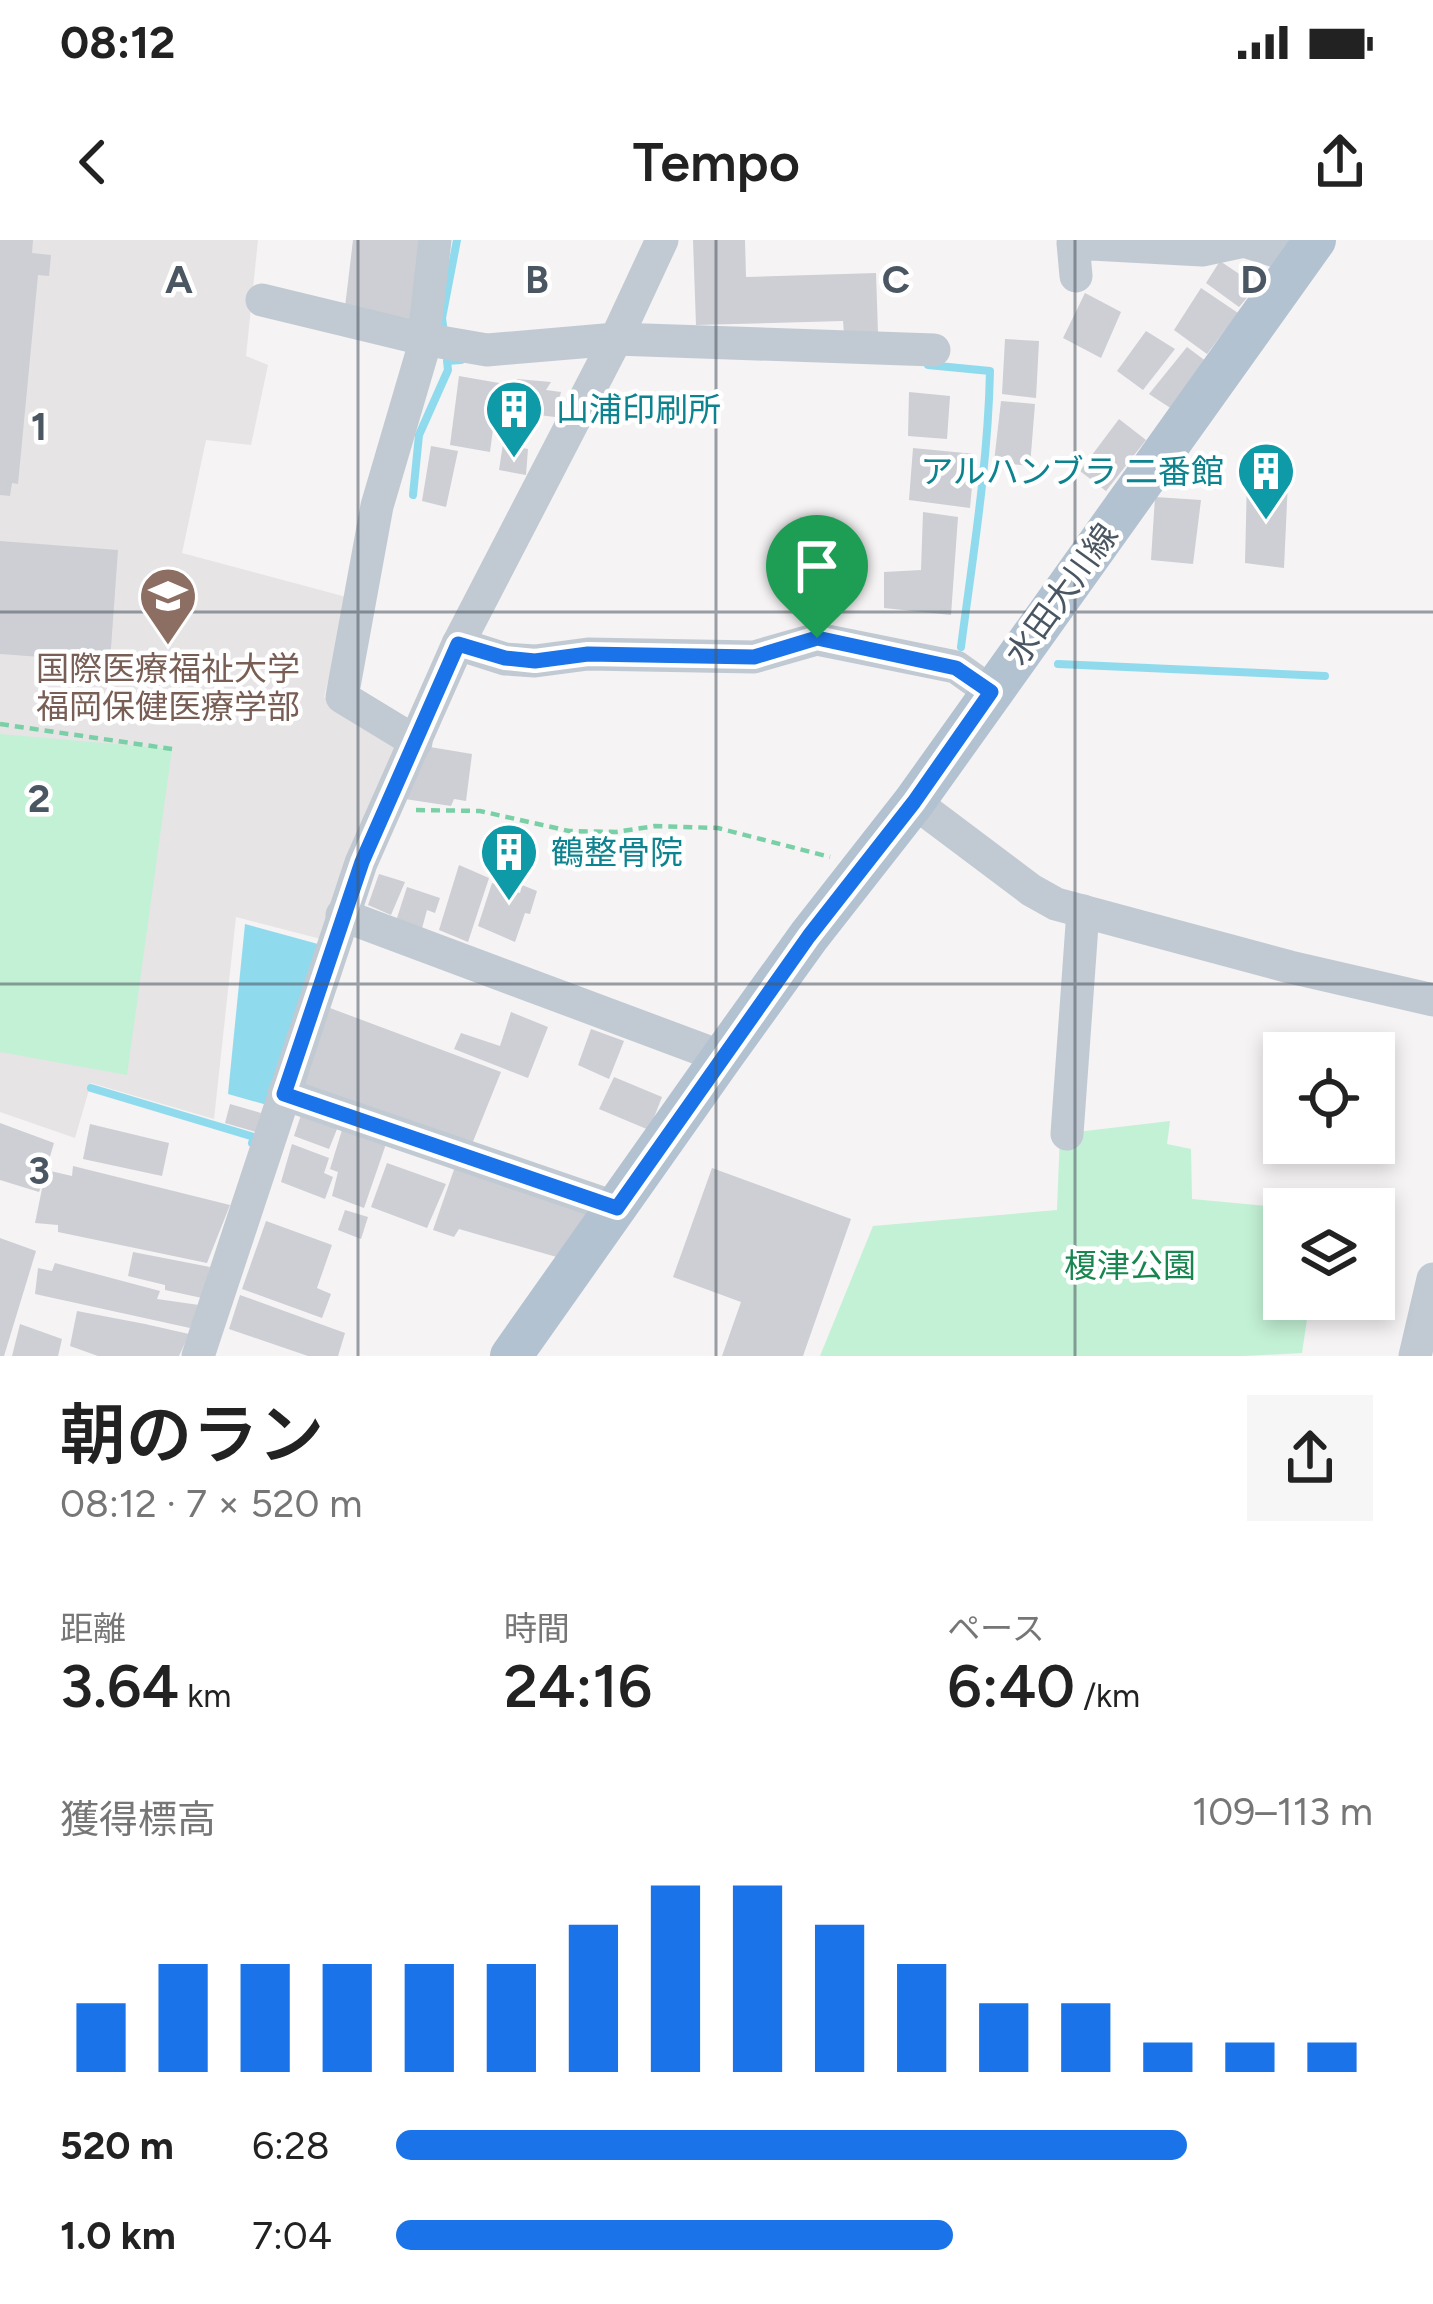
<!DOCTYPE html>
<html lang="ja">
<meta charset="utf-8">
<style>
body{margin:0;font-family:Figtree,"Noto Sans JP",sans-serif;background:#f6f6f6;color:#222;height:100vh;display:flex;flex-direction:column;font-size:45px;white-space:nowrap}
*{box-sizing:border-box;margin:0}
p{font-size:39px;color:#767676}
.icon{flex:none;width:66px;height:66px;fill:none;stroke:currentColor;stroke-width:2;stroke-linecap:round;stroke-linejoin:round}
.map{position:relative;height:1116px;overflow:hidden}
.details{display:flex;flex-direction:column;background:#fff;flex:1}
.details>*{flex:none}
.buttons{position:absolute;left:1263px;top:792px;display:grid;gap:24px}
.buttons a{display:grid;place-items:center;width:132px;height:132px;border-radius:0px;background:#fff;box-shadow:0 6px 18px #0003;font-size:60px}
.pin{position:absolute;display:grid;place-items:center;width:102px;height:102px;color:#fff;margin:-123px -51px;border-radius:50% 50% 50% 0;rotate:-45deg;box-shadow:0 0 12px #0007}
.pin .icon{rotate:45deg}
.round{display:grid;place-items:center;flex:none;width:126px;height:126px;border-radius:0px;background:#f6f6f6}
.overview{display:flex;align-items:center;justify-content:space-between;height:204px;padding:0 60px}
h1{font-size:66px;font-weight:600;line-height:90px}
.stats{display:grid;grid-template-columns:repeat(3,1fr);gap:18px;height:204px;padding:12px 60px}
.stats div{display:grid;align-content:center}
.stats b{font-size:60px;font-weight:600}
.stats small{font-size:33px;font-weight:400}
.stats p{font-size:33px}
.chart{height:336px;padding:24px 60px}
.chart p{display:flex;justify-content:space-between}
.chart svg{width:100%;height:216px;margin-top:12px;stroke:#1a73e8;stroke-width:6}
ul{padding:0 60px;list-style:none;font-size:39px}
li{display:grid;grid-template-columns:192px 144px 1fr;align-items:center;height:90px}
li i{height:30px;border-radius:15px;background:#1a73e8}
.status{display:flex;justify-content:space-between;align-items:center;height:84px;padding:0 60px;background:#fff;direction:ltr}
.status svg{height:33px;fill:currentColor}
header{display:flex;justify-content:space-between;align-items:center;height:156px;padding:0 60px;background:#fff;font-size:54px;font-weight:600}
.map>svg:first-child{display:block}
.education{fill:#e6e4e5}
.green{fill:#c3f1d5}
.water{fill:#90daee}
.lines{fill:none;stroke-linecap:round;stroke-linejoin:round}
.stream{stroke:#90daee;stroke-width:8}
.building{fill:#cdcfd5}
.path{stroke:#7ad0a6;stroke-width:4.5;stroke-dasharray:9 6;stroke-linecap:butt}
.minor{stroke:#c1cad2;stroke-width:33}
.major{stroke:#b3c2d1;stroke-width:42}
.route-casing{stroke:#fff;stroke-width:24}
.route{stroke:#1a73e8;stroke-width:15}
.grid{fill:none;stroke:#4a5661;stroke-width:3;stroke-opacity:0.55}
.labels{text-anchor:middle;stroke-width:9;stroke-linejoin:round;paint-order:stroke}
.culture-label{font-size:33px;fill:#0d838f;stroke:#fff;text-anchor:start}
.street-label{font-size:33px;fill:#4a5661;stroke:#fff}
.education-label{font-size:33px;fill:#785e54;stroke:#fff}
.park-label{font-size:33px;fill:#17864f;stroke:#fff}
.grid-label{font-size:39px;text-anchor:middle;font-weight:bold;fill:#4a5661;stroke:#fff;stroke-width:9;stroke-linejoin:round;paint-order:stroke}
</style>
<div class="status"><b>08:12</b><svg viewBox="0 0 49 12"><path d="M0 12V9h3v3zM5 12V6h3v6zM10 12V3h3v9zM15 12V0h3v12zM26 1h20v11H26zM47 4h2v5h-2z"/></svg></div>
<header><svg class="icon" aria-label="back" viewBox="0 0 24 24"><path d="M15 5l-7 7 7 7"/></svg>Tempo<svg class="icon" aria-label="share" viewBox="0 0 24 24"><path d="M12 15V3M7 8l5-5 5 5M5 13v7h14v-7"/></svg></header>
<div class="map">
<svg width="1433" height="1116" viewBox="0 0 1433 1116">
<rect width="100%" height="100%" fill="#f5f3f3"/>
<polygon class="education" points="0,0 258,0 246,116 268,125 251,205 206,200 182,313 350,358 324,457 405,505 321,699 236,677 214,879 91,843 75,898 0,872"/>
<g class="green">
<polygon points="0,494 172,509 127,835 0,812"/>
<polygon points="1170,881 1167,904 1191,909 1192,959 1297,969 1284,969 1284,1059 1310,1059 1302,1113 1243,1116 820,1116 873,986 1057,970 1060,894"/>
</g>
<polygon class="water" points="245,684 318,704 267,865 228,854"/>
<g class="lines">
<g class="stream">
<polyline points="444,93 442,78 457,0"/>
<path d="M928 125 990 131C988 224 973 315 961 407"/>
<polyline points="413,255 419,195 448,130 447,121 461,120"/>
<polyline points="1058,424 1325,436"/>
<polyline points="91,848 254,897 252,903"/>
</g>
</g>
<g class="building">
<polygon points="0,0 33,0 32,13 51,15 49,36 38,35 18,244 12,243 10,256 0,255"/>
<polygon points="353,0 422,0 412,81 345,67"/>
<polygon points="693,0 745,0 746,37 876,33 878,93 844,94 843,81 696,85"/>
<polygon points="1220,21 1257,46 1239,67 1206,43"/>
<polygon points="1201,48 1238,73 1207,114 1174,90"/>
<polygon points="1085,53 1121,72 1101,118 1063,98"/>
<polygon points="1146,91 1175,109 1143,150 1117,131"/>
<polygon points="1005,99 1039,101 1036,158 1002,154"/>
<polygon points="1187,107 1207,122 1172,169 1149,154"/>
<polygon points="459,136 499,143 490,212 450,205"/>
<polygon points="517,139 551,142 546,150 561,152 555,177 513,172"/>
<polygon points="909,152 950,156 947,199 908,196"/>
<polygon points="1001,161 1035,164 1030,226 994,222"/>
<polygon points="1119,179 1146,200 1106,251 1080,231"/>
<polygon points="503,204 528,209 526,235 499,230"/>
<polygon points="431,206 458,211 446,267 422,261"/>
<polygon points="913,208 975,214 970,268 909,260"/>
<polygon points="1247,238 1288,241 1284,328 1245,323"/>
<polygon points="1155,257 1201,260 1193,324 1151,320"/>
<polygon points="923,272 958,277 951,375 884,368 884,332 921,330"/>
<polygon points="0,301 118,310 110,422 0,414"/>
<polygon points="424,506 472,514 466,561 454,559 451,566 405,559"/>
<polygon points="511,594 534,601 517,648 495,638"/>
<polygon points="459,625 489,638 468,702 439,690"/>
<polygon points="379,634 405,642 391,675 368,665"/>
<polygon points="492,643 520,653 522,645 537,651 530,674 525,673 515,702 478,686"/>
<polygon points="407,647 440,658 435,673 427,670 421,692 396,681"/>
<polygon points="330,768 501,832 470,909 302,851"/>
<polygon points="511,772 548,787 528,838 454,809 461,793 500,806"/>
<polygon points="591,789 624,801 609,839 578,825"/>
<polygon points="614,837 662,857 649,890 599,869"/>
<polygon points="230,864 261,873 256,892 225,883"/>
<polygon points="302,872 339,884 329,909 294,896"/>
<polygon points="0,883 54,903 46,930 72,936 73,926 230,965 207,1023 58,992 58,985 35,983 44,939 39,952 0,940"/>
<polygon points="90,884 169,903 162,936 83,919"/>
<polygon points="342,890 387,901 364,968 332,956 338,932 330,929"/>
<polygon points="292,904 329,918 324,933 333,937 325,959 281,942"/>
<polygon points="457,921 594,969 560,1018 459,989 454,997 433,990"/>
<polygon points="387,923 446,944 427,988 371,967"/>
<polygon points="712,928 851,979 803,1116 722,1116 741,1062 673,1037"/>
<polygon points="345,970 368,977 361,999 338,990"/>
<polygon points="266,981 332,1005 317,1048 331,1054 322,1078 242,1049"/>
<polygon points="0,998 36,1011 4,1116 0,1116"/>
<polygon points="133,1012 210,1027 202,1058 165,1050 165,1045 128,1036"/>
<polygon points="55,1023 160,1051 157,1059 199,1065 190,1088 35,1054 38,1028 52,1031"/>
<polygon points="240,1055 345,1093 338,1116 308,1116 229,1089"/>
<polygon points="77,1071 145,1084 189,1094 179,1116 98,1116 70,1106"/>
<polygon points="20,1084 62,1099 58,1116 12,1116"/>
</g>
<g class="lines">
<g class="path">
<polyline points="0,484 172,509"/>
<polyline points="416,570 480,571 569,591 616,592 655,586 718,588 830,617"/>
</g>
<g class="minor">
<polyline points="1076,36 1073,3 1202,10 1244,1 1301,19"/>
<polyline points="262,60 423,99 487,110 616,99 934,110"/>
<polyline points="458,404 505,419 535,421 588,414 754,417 817,399 956,427 991,452"/>
<polyline points="416,502 342,457 377,266 422,113 435,0"/>
<polyline points="914,562 1031,650 1056,664 1290,727 1433,760"/>
<polyline points="342,675 722,817"/>
<polyline points="284,854 617,968"/>
<polyline points="1067,894 1083,671"/>
<polyline points="198,1116 361,623 458,404 616,99 662,0"/>
<polyline points="1415,1116 1433,1039"/>
</g>
<polyline class="major" points="511,1116 722,817 809,696 914,562 1315,0"/>
</g>
<g class="lines">
<defs>
<polygon id="route" points="817,398 956,428 991,452 914,562 809,696 617,968 284,854 362,622 458,404 505,418 535,421 588,414 754,417"/>
</defs>
<use href="#route" class="route-casing"/>
<use href="#route" class="route"/>
</g>
<path class="grid" d="M358 0V1116M716 0V1116M1075 0V1116M0 372H1433M0 744H1433"/>
<defs>
<symbol id="building-pin" viewBox="-11 -11 22 30"><path d="M0 17L-7.5 6A9.5 9.5 0 1 1 7.5 6Z" fill="#0f9aa8" stroke="#fff"/><path d="M-4-6H4V6H1V3H-1V6H-4ZM-2.5-4.3h1.7v1.8h-1.7ZM.8-4.3h1.7v1.8H.8ZM-2.5-1h1.7V.8h-1.7ZM.8-1h1.7V.8H.8Z" fill="#fff"/></symbol>
<symbol id="university-pin" viewBox="-11 -11 22 30"><path d="M0 17L-7.5 6A9.5 9.5 0 1 1 7.5 6Z" fill="#8d6e63" stroke="#fff"/><path d="M0-5L7-2L0 1L-7-2ZM-4 1L0 2.5L4 1V4Q0 6-4 4Z" fill="#fff"/></symbol>
</defs>
<g fill-rule="evenodd">
<use href="#building-pin" x="481" y="136" width="66" height="90"/>
<use href="#building-pin" x="1233" y="198" width="66" height="90"/>
<use href="#university-pin" x="135" y="323" width="66" height="90"/>
<use href="#building-pin" x="476" y="579" width="66" height="90"/>
</g>
<g class="labels">
<g class="culture-label">
<text x="556" y="181">山浦印刷所</text>
<text x="1224" y="243" text-anchor="end">アルハンブラ 二番館</text>
<text x="551" y="624">鶴整骨院</text>
</g>
<g class="street-label">
<text transform="translate(1061 354) rotate(-54)" y="12">水田大川線</text>
</g>
<g class="education-label">
<text x="168" y="440">国際医療福祉大学<tspan x="168" dy="38">福岡保健医療学部</tspan></text>
</g>
<g class="park-label">
<text x="1130" y="1037">榎津公園</text>
</g>
</g>
<g class="grid-label">
<text x="179" y="53">A</text>
<text x="537" y="53">B</text>
<text x="896" y="53">C</text>
<text x="1254" y="53">D</text>
<text x="39" y="200">1</text>
<text x="39" y="572">2</text>
<text x="39" y="944">3</text>
</g>
</svg>
<div class="buttons">
<a><svg class="icon" aria-label="locate" viewBox="0 0 24 24"><circle cx="12" cy="12" r="6"/><path d="M12 2v4M12 18v4M2 12h4M18 12h4"/></svg></a>
<a><svg class="icon" aria-label="layers" viewBox="0 0 24 24"><path d="M12 4l9 5-9 5-9-5zM3 14l9 5 9-5"/></svg></a>
</div>
<div class="pin" style="left:817px;top:398px;background:#1e9e55"><svg class="icon" aria-label="arrive" viewBox="0 0 24 24"><path d="M6 21V4h12l-3 4 3 4H6"/></svg></div>
</div>
<section class="details">
<div class="overview"><div><h1>朝のラン</h1><p>08:12 · 7 × 520 m</p></div><a class="round"><svg class="icon" aria-label="share" viewBox="0 0 24 24"><path d="M12 15V3M7 8l5-5 5 5M5 13v7h14v-7"/></svg></a></div>
<div class="stats">
<div><p>距離</p><b>3.64<small> km</small></b></div>
<div><p>時間</p><b>24:16</b></div>
<div><p>ペース</p><b>6:40<small> /km</small></b></div>
</div>
<div class="chart"><p><span>獲得標高</span>109–113 m</p>
<svg viewBox="0 0 160 44" preserveAspectRatio="none"><path d="M5 44V30M15 44V22M25 44V22M35 44V22M45 44V22M55 44V22M65 44V14M75 44V6M85 44V6M95 44V14M105 44V22M115 44V30M125 44V30M135 44V38M145 44V38M155 44V38"/></svg>
</div>
<ul>
<li><b>520 m</b>6:28<i style="width:81%"></i></li>
<li><b>1.0 km</b>7:04<i style="width:57%"></i></li>
</ul>
</section>
